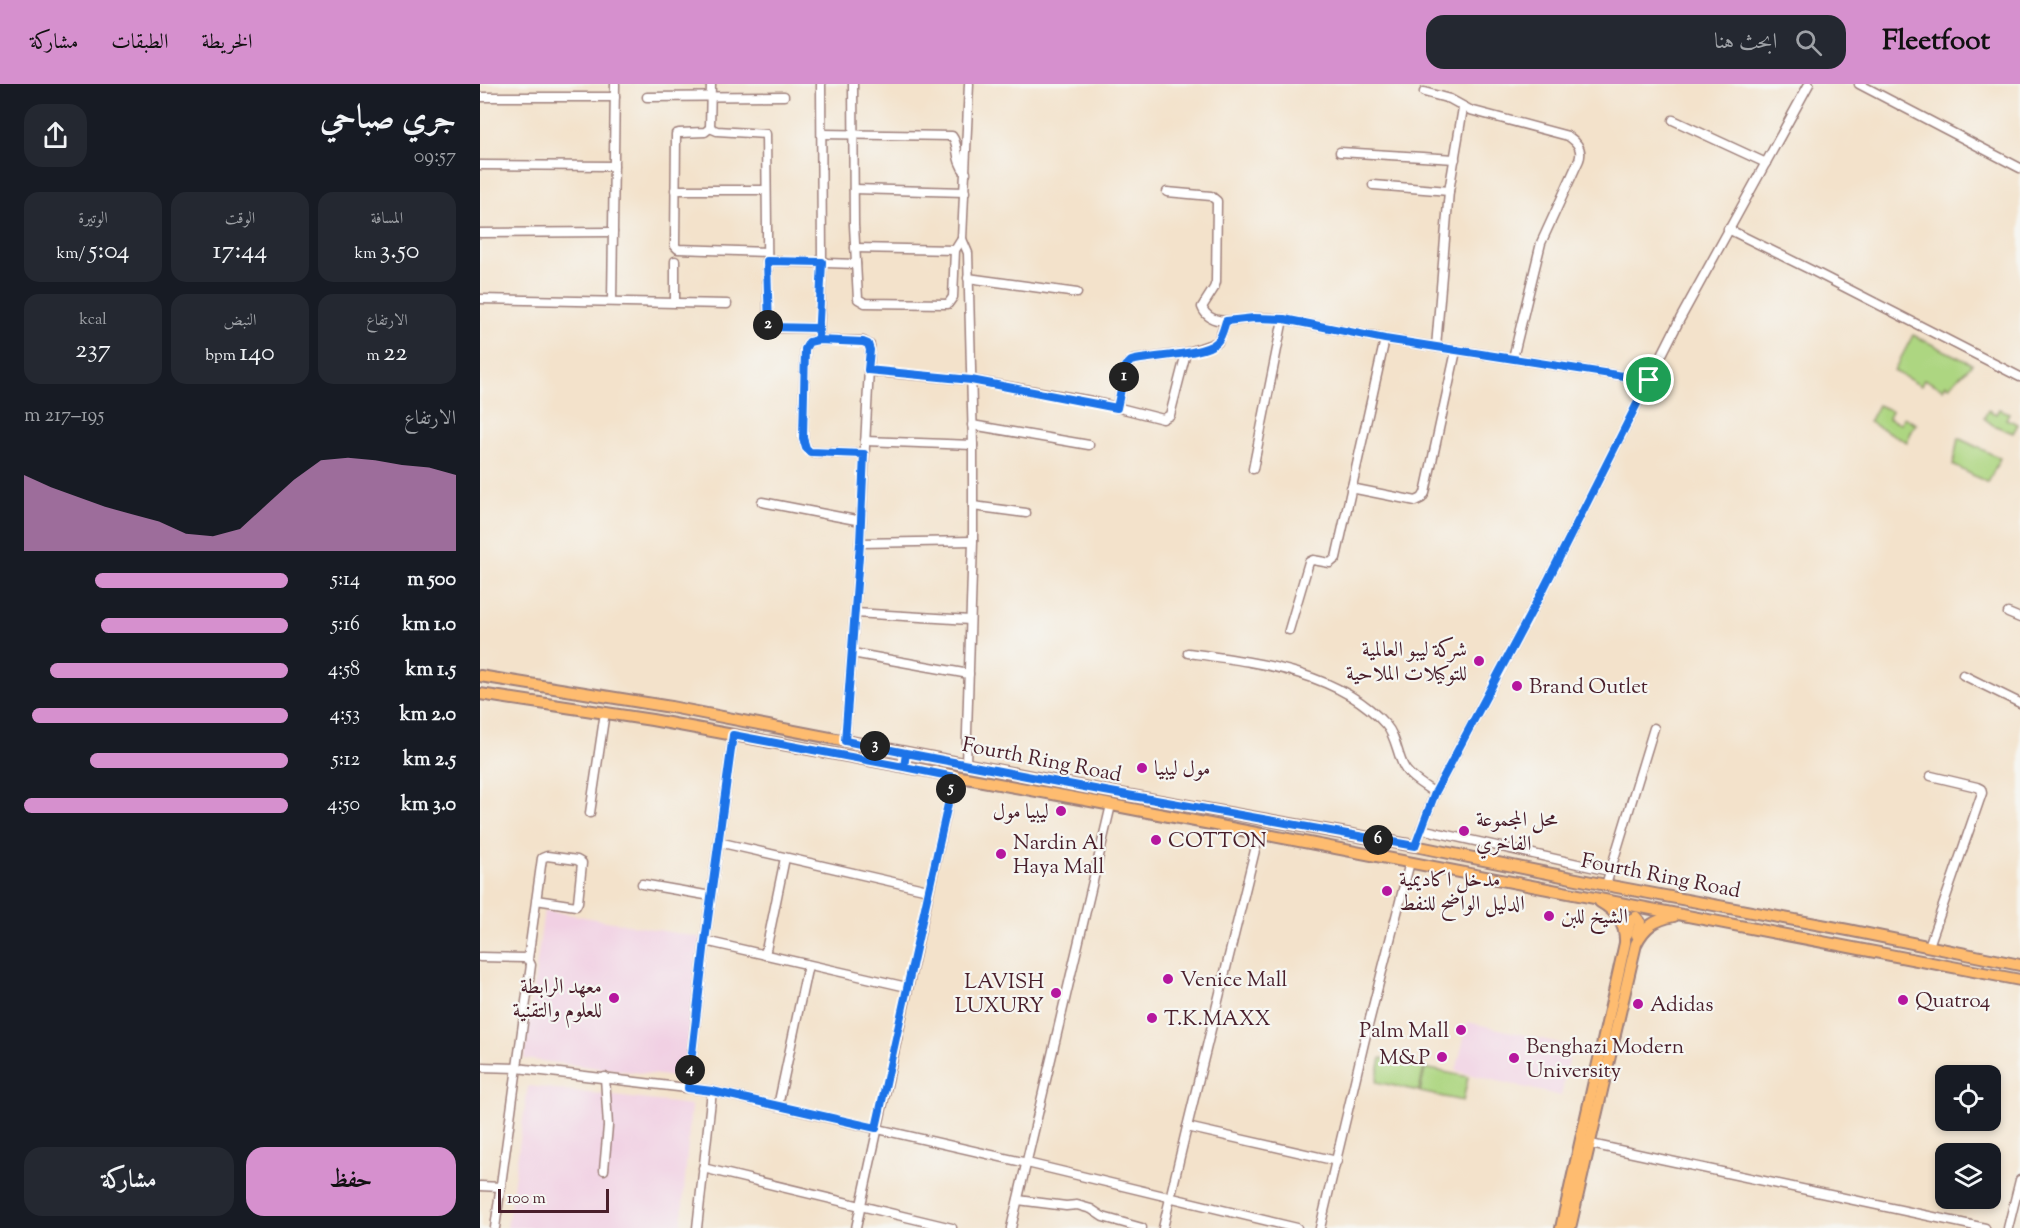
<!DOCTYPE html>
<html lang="ar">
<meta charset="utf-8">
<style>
body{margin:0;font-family:"Sorts Mill Goudy",Amiri,serif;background:#242831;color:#f1f3f6;direction:rtl;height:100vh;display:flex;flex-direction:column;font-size:22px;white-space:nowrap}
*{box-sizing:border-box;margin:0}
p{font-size:20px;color:#9ea1a6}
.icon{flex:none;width:33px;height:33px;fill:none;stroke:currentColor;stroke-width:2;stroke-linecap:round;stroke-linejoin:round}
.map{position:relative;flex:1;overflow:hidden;direction:ltr}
.sheet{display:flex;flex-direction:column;background:#171b24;width:480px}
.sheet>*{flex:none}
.controls{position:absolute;left:1455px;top:981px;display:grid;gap:12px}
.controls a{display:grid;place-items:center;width:66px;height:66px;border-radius:12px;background:#171b24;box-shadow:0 3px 9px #0003;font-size:30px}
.scale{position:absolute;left:18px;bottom:15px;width:111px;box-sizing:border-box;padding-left:6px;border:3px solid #4a1f2b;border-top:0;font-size:16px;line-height:21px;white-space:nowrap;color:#4a1f2b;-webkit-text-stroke:4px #f6f6f2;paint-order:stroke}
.pin{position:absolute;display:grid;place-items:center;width:51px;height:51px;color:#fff;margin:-26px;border:3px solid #fff;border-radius:50%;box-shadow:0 2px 6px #0007}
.km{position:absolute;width:30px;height:30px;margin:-15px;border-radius:50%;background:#222;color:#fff;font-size:16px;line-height:30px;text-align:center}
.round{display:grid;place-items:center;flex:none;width:63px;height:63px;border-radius:18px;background:#242831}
.head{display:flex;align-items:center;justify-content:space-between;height:102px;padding:0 24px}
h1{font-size:33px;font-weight:600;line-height:45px}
.stats{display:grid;grid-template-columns:repeat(3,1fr);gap:9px;height:102px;padding:6px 24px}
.stats div{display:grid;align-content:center;border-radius:15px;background:#242831;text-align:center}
.stats b{font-size:26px;font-weight:600}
.stats small{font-size:16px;font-weight:400}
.stats p{font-size:16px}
.chart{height:168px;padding:12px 24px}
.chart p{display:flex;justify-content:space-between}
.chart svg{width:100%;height:108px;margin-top:6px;fill:#d690ce;opacity:.7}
.primary-button{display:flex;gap:12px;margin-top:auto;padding:12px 24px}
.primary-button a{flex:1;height:69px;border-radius:18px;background:#d690ce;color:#111;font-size:24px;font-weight:600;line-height:69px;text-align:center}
.primary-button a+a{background:#242831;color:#f1f3f6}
ul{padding:0 24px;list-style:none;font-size:20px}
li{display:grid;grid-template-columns:96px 72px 1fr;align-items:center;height:45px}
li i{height:15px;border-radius:8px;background:#d690ce}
header{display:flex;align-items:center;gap:36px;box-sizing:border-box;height:84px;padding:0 30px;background:#d690ce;color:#111}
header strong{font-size:28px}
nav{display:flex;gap:33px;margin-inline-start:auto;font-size:21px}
.search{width:420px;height:54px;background:#242831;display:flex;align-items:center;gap:15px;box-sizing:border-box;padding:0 21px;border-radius:18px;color:#9ea1a6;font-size:22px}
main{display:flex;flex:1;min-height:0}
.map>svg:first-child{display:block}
.built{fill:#f1d0e3}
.green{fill:#add681;stroke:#7c7a56;stroke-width:1.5}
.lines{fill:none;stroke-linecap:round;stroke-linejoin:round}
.minor-casing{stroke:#9e807b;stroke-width:11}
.major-casing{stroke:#9e807b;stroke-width:14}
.minor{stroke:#fff;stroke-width:8}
.major{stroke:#febc70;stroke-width:10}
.route-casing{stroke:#fff;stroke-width:12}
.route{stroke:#1a73e8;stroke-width:8}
.poi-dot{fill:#b5179e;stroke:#f6f6f2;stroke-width:2}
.labels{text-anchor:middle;stroke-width:4.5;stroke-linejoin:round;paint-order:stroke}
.poi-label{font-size:21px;fill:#4a1f2b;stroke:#f6f6f2;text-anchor:start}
.street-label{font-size:21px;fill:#4a1f2b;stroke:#f6f6f2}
</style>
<header>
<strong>Fleetfoot</strong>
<div class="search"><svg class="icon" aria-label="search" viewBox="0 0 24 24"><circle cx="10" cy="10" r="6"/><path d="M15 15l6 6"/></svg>ابحث هنا</div>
<nav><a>الخريطة</a><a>الطبقات</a><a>مشاركة</a></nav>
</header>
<main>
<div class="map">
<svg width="1540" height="1144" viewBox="0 0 1540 1144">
<rect width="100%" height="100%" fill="#f6f6f2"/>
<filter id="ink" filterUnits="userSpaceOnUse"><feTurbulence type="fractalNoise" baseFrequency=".0167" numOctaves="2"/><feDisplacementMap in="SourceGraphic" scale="12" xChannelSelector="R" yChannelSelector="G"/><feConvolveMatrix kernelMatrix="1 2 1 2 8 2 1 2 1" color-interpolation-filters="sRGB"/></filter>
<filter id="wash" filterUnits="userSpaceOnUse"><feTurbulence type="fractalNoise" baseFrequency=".008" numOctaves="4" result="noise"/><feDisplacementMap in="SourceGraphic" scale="24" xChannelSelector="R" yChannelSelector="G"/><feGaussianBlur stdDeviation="1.35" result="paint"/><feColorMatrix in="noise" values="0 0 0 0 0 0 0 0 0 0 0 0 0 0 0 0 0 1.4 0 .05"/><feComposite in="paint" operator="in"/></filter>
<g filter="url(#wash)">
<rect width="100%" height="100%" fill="#f3e2cb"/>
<g class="built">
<polygon points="64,826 224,854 204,994 44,975"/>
<polygon points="988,938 1092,962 1081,1012 976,987"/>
<polygon points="48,1002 211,1021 201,1144 27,1144"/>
</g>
<g class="green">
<polygon points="1433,251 1492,280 1469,303 1466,300 1463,305 1444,295 1441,302 1414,287"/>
<polygon points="1398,321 1412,327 1408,334 1420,340 1424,333 1436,340 1431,347 1427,358 1389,338"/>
<polygon points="1519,325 1529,329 1526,335 1538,340 1533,349 1513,341 1504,334 1508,326 1516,330"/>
<polygon points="1478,354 1520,374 1508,399 1473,381"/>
<polygon points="901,974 944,984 939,1007 896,998"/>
<polygon points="945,984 988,993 983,1017 940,1008"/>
</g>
</g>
<g filter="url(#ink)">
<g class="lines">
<defs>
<g id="minor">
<polyline points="373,0 374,141 378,215 385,219 468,220 473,213 475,166 482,155"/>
<polyline points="1379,0 1540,84"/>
<path d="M944 8 970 15 990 26 1088 52C1097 58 1103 65 1099 76L1061 159 1033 274"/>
<polyline points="0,13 135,13"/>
<polyline points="167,13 304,12"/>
<polyline points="1193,36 1286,79"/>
<polyline points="230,44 237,47 286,50 288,240 292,244 339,244"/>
<polyline points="230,44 225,48 199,49 196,50 195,162 198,165 287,168"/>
<polyline points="230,44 231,0"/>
<path d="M342 50 472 52C480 62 474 76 486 89"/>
<polyline points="860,68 975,75"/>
<polyline points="0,81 134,82"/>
<polyline points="893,101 969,107"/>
<polyline points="374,105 485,108"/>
<polyline points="195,106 286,106"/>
<path d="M687 108 731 112 737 117 736 198 734 204 722 223C730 244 757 235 774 234 784 233 794 234 803 235L905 255 1169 296"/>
<polyline points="1248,145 1335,188 1540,293"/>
<polyline points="0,149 133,148"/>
<polyline points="375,164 475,166"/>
<polyline points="287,177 376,180"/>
<polyline points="488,194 597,209"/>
<polyline points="0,215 247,220"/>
<polyline points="132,217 135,0"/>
<polyline points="195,218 195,177"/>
<polyline points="339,250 342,178 341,0"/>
<polyline points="956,263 969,107 983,24"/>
<polyline points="388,287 491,296 612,317 683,335 690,331 706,269 738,258 746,237"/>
<polyline points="637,324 646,282 653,276 706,269"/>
<polyline points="492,341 609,361"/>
<polyline points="385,357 493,361"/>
<polyline points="773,385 803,235"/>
<polyline points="871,404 936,417 942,414 945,409 976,267"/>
<polyline points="282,418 381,437"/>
<polyline points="493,422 546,429"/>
<polyline points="380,459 493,457"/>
<polyline points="375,529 490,536"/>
<polyline points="1528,529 1540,534"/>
<polyline points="809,546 829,478 833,476 850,479 856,474 905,255"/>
<polyline points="372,569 489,590"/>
<path d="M708 569C775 578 859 587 906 641 916 652 917 670 924 683 930 694 945 702 955 709"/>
<polyline points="1483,591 1540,619"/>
<polyline points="365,657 380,459 390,265 390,261 383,257 335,256 329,258 325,265 323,354 326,364 331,368 384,370"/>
<polyline points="486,680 493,457 493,361 488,169 482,155 489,0"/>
<polyline points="110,729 125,628"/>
<polyline points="941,745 1129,787"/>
<polyline points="238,758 448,806"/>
<polyline points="935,762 955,709 1064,504 1200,235 1329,0"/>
<polyline points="162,800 231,812"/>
<polyline points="1126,801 1174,644"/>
<polyline points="225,857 427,903"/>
<polyline points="1449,862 1502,709 1501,705 1497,703 1451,692"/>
<polyline points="285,871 305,774"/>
<polyline points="0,873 44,874 48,875 51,881 15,1144"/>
<polyline points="48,875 62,774 67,772 97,776 102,779 98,818 96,822 56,816"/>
<polyline points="0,983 37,984 232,1007 547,1079 817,1144"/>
<polyline points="208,1004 225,857 253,651"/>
<polyline points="298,1022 328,881"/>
<polyline points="707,1043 779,750"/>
<polyline points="1106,1059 1505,1144"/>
<polyline points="223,1084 472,1144"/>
<polyline points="124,1086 128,1042 125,993"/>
<polyline points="0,1102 21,1103"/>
<polyline points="538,1116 586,1122 597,1121 611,1125 623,1133 662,1144"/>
<polyline points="217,1144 232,1007"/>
<polyline points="376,1144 474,693"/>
<polyline points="531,1144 631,721"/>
<polyline points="683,1144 707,1043 857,1077"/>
<polyline points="840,1144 888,942 930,778"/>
<polyline points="1528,1144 1540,1096"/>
</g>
<g id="major">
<polyline points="0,592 191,623 625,707 935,762 1126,801 1368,846 1540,881"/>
<polyline points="0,610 172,636 616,718 1540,896"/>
<polyline points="1147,850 1150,836 1156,833 1160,838 1157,851"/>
<path d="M1081 1144 1145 859C1146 840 1136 827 1120 818"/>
<path d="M1090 1144 1156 860C1165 842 1175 836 1194 832"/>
</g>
</defs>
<use href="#minor" class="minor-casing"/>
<use href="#major" class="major-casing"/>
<use href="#minor" class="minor"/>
<use href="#major" class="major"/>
</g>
</g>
<g class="lines" filter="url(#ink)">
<defs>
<path id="route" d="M1169 296 905 255 804 235 774 234 746 237C744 243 742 253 737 258 725 271 670 272 651 277L646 282 637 324 491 296 388 286 390 266 388 260 383 258 338 256 342 178 287 177 289 243 339 244 338 256 329 258 325 265 323 354 326 364 330 368 384 370 380 459 365 657 426 669 424 683 253 651 225 857 208 1004 232 1007 396 1044 474 693 424 683 426 669 625 707 935 762 955 709 1064 504 1169 296"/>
</defs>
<use href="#route" class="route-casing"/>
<use href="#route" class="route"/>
</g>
<g class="poi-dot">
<circle cx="999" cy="577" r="6"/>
<circle cx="1037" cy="602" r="6"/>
<circle cx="662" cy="684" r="6"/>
<circle cx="581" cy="727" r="6"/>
<circle cx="984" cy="747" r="6"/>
<circle cx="676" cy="756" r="6"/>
<circle cx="521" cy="770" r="6"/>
<circle cx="907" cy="807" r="6"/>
<circle cx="1069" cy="832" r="6"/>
<circle cx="688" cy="895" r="6"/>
<circle cx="576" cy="909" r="6"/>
<circle cx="134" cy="914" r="6"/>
<circle cx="1423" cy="916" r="6"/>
<circle cx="1158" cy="920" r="6"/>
<circle cx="672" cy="934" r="6"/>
<circle cx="981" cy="946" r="6"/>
<circle cx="962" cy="973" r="6"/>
<circle cx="1034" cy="974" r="6"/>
</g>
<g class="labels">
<g class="poi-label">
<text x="987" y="572" text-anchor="end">شركة ليبو العالمية<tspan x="987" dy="24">للتوكيلات الملاحية</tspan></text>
<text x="1049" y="609">Brand Outlet</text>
<text x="674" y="691">مول ليبيا</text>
<text x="569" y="734" text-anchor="end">ليبيا مول</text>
<text x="996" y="742">محل المجموعة<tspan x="996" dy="24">الفاخري</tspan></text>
<text x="688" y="763">COTTON</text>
<text x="533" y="765">Nardin Al<tspan x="533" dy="24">Haya Mall</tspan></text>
<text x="919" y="802">مدخل اكاديمية<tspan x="919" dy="24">الدليل الواضح للنفط</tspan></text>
<text x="1081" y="839">الشيخ للبن</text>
<text x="700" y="902">Venice Mall</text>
<text x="564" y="904" text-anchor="end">LAVISH<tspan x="564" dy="24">LUXURY</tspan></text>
<text x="122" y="909" text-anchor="end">معهد الرابطة<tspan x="122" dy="24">للعلوم والتقنية</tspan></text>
<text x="1435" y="923">Quatro4</text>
<text x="1170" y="927">Adidas</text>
<text x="684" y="941">T.K.MAXX</text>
<text x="969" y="953" text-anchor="end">Palm Mall</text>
<text x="1046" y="969">Benghazi Modern<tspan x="1046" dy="24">University</tspan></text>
<text x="950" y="980" text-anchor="end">M&amp;P</text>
</g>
<g class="street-label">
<text transform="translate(562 675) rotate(11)" y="7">Fourth Ring Road</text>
<text transform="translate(1181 791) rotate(11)" y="7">Fourth Ring Road</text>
</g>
</g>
</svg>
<div class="controls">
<a><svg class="icon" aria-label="locate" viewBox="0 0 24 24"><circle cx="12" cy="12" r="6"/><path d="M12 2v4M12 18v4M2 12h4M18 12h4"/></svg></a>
<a><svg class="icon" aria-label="layers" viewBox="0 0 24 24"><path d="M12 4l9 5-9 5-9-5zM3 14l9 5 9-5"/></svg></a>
</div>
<div class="scale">100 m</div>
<div class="pin" style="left:1169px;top:296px;background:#1e9e55"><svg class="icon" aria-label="arrive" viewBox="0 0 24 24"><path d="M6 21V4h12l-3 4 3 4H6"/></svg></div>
<b class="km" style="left:644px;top:293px">1</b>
<b class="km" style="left:288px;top:241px">2</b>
<b class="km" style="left:395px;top:662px">3</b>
<b class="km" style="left:210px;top:986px">4</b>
<b class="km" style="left:471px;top:705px">5</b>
<b class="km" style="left:898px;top:756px">6</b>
</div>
<section class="sheet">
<div class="head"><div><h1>جري صباحي</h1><p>09:57</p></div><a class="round"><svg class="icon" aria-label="share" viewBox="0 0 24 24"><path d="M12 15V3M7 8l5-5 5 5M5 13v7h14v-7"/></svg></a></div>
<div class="stats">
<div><p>المسافة</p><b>3.50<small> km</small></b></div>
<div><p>الوقت</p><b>17:44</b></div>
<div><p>الوتيرة</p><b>5:04<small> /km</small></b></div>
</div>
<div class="stats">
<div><p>الارتفاع</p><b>22<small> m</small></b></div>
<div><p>النبض</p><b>140<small> bpm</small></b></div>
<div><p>kcal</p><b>237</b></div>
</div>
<div class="chart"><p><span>الارتفاع</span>195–217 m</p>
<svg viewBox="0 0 160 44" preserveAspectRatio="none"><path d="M0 44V13L10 18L20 22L30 26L40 29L50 32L60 37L70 38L80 35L90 25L100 15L110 7L120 6L130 7L140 9L150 10L160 13V44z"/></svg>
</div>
<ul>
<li><b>500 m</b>5:14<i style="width:73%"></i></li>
<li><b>1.0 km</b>5:16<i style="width:71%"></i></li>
<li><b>1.5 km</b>4:58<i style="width:90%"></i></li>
<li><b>2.0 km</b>4:53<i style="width:97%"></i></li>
<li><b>2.5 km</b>5:12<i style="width:75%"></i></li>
<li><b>3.0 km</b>4:50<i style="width:100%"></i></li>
</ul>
<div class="primary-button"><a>حفظ</a><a>مشاركة</a></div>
</section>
</main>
